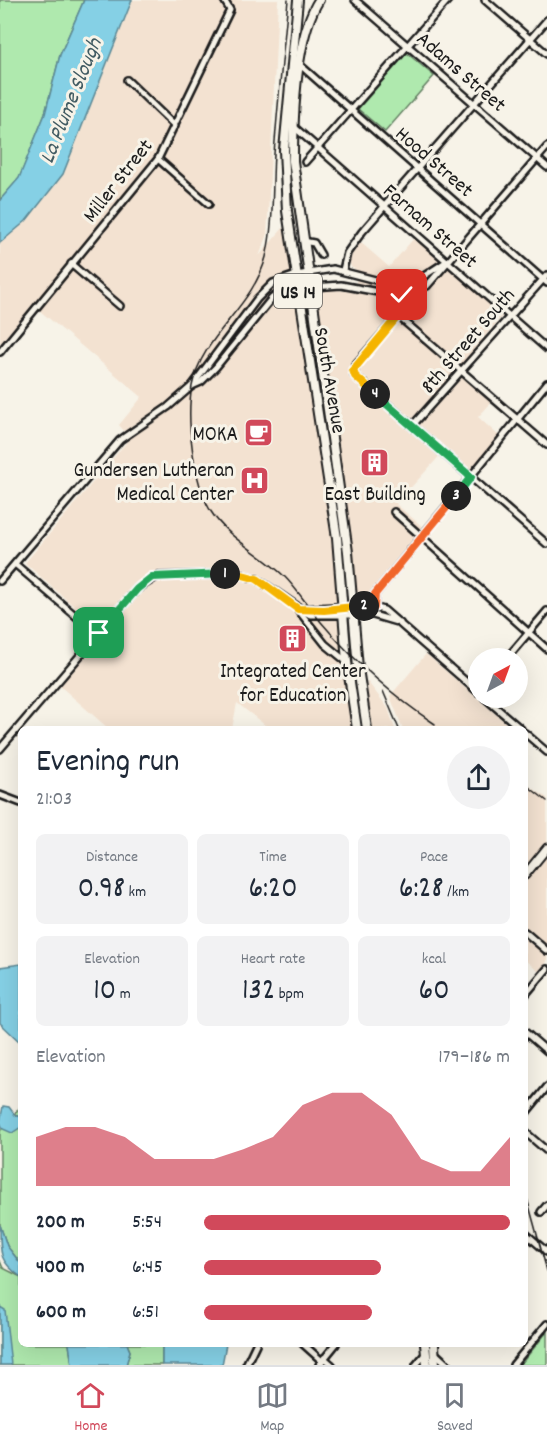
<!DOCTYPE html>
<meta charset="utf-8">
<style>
body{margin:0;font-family:Dekko,sans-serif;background:#f2f2f3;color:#1f2937;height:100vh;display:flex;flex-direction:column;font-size:22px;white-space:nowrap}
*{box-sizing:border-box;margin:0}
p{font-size:20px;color:#747a83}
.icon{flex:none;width:33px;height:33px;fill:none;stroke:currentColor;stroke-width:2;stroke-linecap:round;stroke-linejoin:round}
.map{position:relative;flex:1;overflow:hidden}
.sheet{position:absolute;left:18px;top:726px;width:510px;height:621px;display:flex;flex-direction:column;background:#fff;border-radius:9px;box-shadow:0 6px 24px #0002}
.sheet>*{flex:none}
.needle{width:39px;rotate:41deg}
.fabs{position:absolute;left:468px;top:648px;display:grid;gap:12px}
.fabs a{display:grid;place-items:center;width:60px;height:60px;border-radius:50%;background:#fff;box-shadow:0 6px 24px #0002;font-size:30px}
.pin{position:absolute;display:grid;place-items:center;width:51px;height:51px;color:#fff;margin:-26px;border-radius:12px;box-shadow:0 3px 9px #0006}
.km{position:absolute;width:30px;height:30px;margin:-15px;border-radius:50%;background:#222;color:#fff;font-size:16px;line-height:30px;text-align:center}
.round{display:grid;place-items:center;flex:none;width:63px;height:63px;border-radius:32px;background:#f2f2f3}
.headline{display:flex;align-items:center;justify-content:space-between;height:102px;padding:0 18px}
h1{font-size:33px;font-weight:600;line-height:45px}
.figures{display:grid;grid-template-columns:repeat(3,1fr);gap:9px;height:102px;padding:6px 18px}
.figures div{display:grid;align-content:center;border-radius:9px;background:#f2f2f3;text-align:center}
.figures b{font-size:30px;font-weight:600}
.figures small{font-size:16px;font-weight:400}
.figures p{font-size:16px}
.chart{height:168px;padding:12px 18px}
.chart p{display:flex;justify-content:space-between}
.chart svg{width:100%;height:108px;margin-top:6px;fill:#d1495b;opacity:.7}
ul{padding:0 18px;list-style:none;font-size:20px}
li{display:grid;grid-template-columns:96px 72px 1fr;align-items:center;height:45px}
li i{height:15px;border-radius:8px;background:#d1495b}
.tab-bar{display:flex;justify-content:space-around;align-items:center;height:84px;border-top:2px solid #e0e1e3;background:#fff;font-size:16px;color:#747a83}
.tab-bar a{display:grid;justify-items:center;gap:3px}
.tab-bar .on{color:#d1495b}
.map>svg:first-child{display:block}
.built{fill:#f3e2d1}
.green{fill:#afe9ae;stroke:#668265;stroke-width:1.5}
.water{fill:#85d0e5;stroke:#5b8895;stroke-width:1.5}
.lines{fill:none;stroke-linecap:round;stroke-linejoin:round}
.minor-casing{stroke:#1c1c1c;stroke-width:10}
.major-casing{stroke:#1c1c1c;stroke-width:11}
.highway-casing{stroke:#1c1c1c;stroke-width:12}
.minor{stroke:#f7f3e8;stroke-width:5}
.major{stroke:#f7f3e8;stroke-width:7}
.highway{stroke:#f7f3e8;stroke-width:8}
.rail{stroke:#1c1c1c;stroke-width:1.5}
.split-1-casing{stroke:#fff;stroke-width:12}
.split-2-casing{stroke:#fff;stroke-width:12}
.split-3-casing{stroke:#fff;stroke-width:12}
.split-4-casing{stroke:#fff;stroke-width:12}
.split-5-casing{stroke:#fff;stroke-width:12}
.split-1{stroke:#22a559;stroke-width:8}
.split-2{stroke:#f5b400;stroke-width:8}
.split-3{stroke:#f0652b;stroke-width:8}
.split-4{stroke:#22a559;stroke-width:8}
.split-5{stroke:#f5b400;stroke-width:8}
.labels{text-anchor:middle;stroke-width:6;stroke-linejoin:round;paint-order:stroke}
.shield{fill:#f7f3e8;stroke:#5e5c59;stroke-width:1.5}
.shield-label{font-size:20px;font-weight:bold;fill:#1c1c1c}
.street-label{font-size:21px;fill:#1c1c1c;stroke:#f7f3e8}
.poi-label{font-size:21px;fill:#1c1c1c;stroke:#f7f3e8;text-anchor:end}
.water-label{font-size:22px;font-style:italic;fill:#415b62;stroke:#f7f3e8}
</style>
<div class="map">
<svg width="547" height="1365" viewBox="0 0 547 1365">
<rect width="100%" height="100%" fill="#f7f3e8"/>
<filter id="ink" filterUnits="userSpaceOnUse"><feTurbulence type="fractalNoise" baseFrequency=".0167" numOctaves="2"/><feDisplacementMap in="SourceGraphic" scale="12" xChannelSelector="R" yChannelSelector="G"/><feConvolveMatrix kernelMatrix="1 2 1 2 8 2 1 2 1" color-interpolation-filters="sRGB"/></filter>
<g filter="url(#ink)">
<g class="built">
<polygon points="132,0 278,0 267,237 259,256 284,227 294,293 330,289 354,292 358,271 351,267 349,260 359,241 389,267 415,237 503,315 456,371 491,403 478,417 499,436 470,471 445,450 396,504 424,528 373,589 370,601 339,601 355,729 270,729 237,703 232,729 109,729 60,686 105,634 25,563 130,438 119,425 142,397 33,305 0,344 0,243 26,221 63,174"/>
<polygon points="426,654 513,729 403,729 390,696"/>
<polygon points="367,681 388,708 395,729 370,729"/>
<polygon points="525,783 547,798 547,962 539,972 525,960"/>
</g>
<g class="green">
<polygon points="0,0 84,0 60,55 45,114 19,179 0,200"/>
<polygon points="407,53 434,76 385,132 358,109"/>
<polygon points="21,1106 21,1264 7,1246 0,1225 0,1131"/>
<polygon points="0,1261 3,1268 21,1277 21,1344 69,1344 72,1365 0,1365"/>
<polygon points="547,1332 547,1365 520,1365"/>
<polygon points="127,1344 162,1344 162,1365 126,1365 130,1351"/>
</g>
<g class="water">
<polygon points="84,0 132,0 63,174 26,221 0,243 0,200 19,178 45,114 60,55"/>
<polygon points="21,964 21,1043 0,1023 0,967"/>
<polygon points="3,1106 9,1107 15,1115 21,1117 21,1127 12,1133 3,1129 0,1122"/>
<path d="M0 1225 7 1246 21 1264V1277C0 1262 0 1256 0 1225Z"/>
<polygon points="0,1307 5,1310 11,1365 0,1365"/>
<polygon points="69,1344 127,1344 130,1351 126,1365 72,1365"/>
<polygon points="162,1344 226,1344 222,1365 162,1365"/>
</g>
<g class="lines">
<defs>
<g id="minor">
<polyline points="355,0 547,167"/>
<polyline points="485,0 547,54"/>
<polyline points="300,65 547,283"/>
<polyline points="127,80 175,126"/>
<polyline points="293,126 547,349"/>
<polyline points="158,159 209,204"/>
<polyline points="305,162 448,0"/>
<polyline points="303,241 314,243 321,255"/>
<polyline points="71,264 120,306"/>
<polyline points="343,270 347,253 362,232 547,20"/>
<polyline points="394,283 394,303 398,316 547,445"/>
<polyline points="398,316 355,365 354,375 547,544"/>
<polyline points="0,352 158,159 230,10 224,0"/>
<polyline points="192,386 201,382 216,367 272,298 286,289 341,285 394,295 427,286 547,147"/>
<polyline points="412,426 547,275"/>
<polyline points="394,512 547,649"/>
<polyline points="15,564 98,635"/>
<polyline points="0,581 120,440 168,407 192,386 257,299 273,283 296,275 333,269 387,283 404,283 421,278 447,261"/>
<polyline points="374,607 375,594 547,383"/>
<path d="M299 609C327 609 357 602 384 610L478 692"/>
<polyline points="299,611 325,644 347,662"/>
<polyline points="507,658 547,611"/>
<polyline points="485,698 521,729"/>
<polyline points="525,733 547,752"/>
<polyline points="0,749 137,589 158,576 239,574 257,579 310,615 373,615 400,623"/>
<polyline points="0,795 21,803"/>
<polyline points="525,932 547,951"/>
<polyline points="525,995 547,969"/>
<polyline points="525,1032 547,1051"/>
<polyline points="525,1114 547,1087"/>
<polyline points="525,1132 547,1151"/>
<polyline points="541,1212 547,1205"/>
<polyline points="525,1233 547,1252"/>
<polyline points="303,1344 322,1361"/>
<polyline points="435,1353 448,1365"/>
<polyline points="324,1358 332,1365"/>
<polyline points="246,1365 256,1344"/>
<polyline points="319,1365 336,1344"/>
<polyline points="416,1365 426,1353"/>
<polyline points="513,1365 547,1324"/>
</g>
<polyline id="major" points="525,875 547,848"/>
<g id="highway">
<polyline points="298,0 284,150 287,211 337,538 347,662 357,729"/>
<path d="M319 0C295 37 293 116 293 161L348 552 358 668 367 729"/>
<polyline points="425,1344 427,1365"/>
<polyline points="434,1344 435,1365"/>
</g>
</defs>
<use href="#minor" class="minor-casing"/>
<use href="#major" class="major-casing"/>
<use href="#highway" class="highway-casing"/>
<use href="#minor" class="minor"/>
<use href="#major" class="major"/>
<use href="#highway" class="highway"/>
<g class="rail">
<path d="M288 0C283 51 278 102 274 154 272 188 274 224 266 257 253 307 202 335 192 386 186 419 193 480 210 510 228 539 260 553 284 576 298 590 308 607 321 622 355 662 391 695 435 724"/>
<polyline points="383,691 399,729"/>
<polyline points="525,784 547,801"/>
<polyline points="525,1191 547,1271"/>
</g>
</g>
</g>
<g class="lines" filter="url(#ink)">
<defs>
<polyline id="split-1" points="99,633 137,589 152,577 225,574"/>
<polyline id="split-2" points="225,574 239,574 257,579 298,609 324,610 364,606"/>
<polyline id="split-3" points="364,606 374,607 375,594 456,496"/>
<polyline id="split-4" points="375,394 471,477 456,496"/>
<polyline id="split-5" points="375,394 355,376 353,370 398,316 394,295 402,295"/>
</defs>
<use href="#split-1" class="split-1-casing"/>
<use href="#split-2" class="split-2-casing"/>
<use href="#split-3" class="split-3-casing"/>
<use href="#split-4" class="split-4-casing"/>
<use href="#split-5" class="split-5-casing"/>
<use href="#split-1" class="split-1"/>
<use href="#split-2" class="split-2"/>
<use href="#split-3" class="split-3"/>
<use href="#split-4" class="split-4"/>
<use href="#split-5" class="split-5"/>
</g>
<defs>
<symbol id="cafe-square" viewBox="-11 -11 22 22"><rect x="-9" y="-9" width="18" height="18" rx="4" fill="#d1495b" stroke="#f7f3e8"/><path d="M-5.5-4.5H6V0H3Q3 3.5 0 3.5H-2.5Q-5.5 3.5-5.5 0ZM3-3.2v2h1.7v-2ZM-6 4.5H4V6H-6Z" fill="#fff"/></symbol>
<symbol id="building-square" viewBox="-11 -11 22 22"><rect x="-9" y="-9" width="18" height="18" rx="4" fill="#d1495b" stroke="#f7f3e8"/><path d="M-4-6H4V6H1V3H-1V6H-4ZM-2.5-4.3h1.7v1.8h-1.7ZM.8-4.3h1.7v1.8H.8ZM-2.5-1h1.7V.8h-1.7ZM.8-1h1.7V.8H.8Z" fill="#fff"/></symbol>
<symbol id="hospital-square" viewBox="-11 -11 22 22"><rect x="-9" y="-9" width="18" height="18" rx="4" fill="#d1495b" stroke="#f7f3e8"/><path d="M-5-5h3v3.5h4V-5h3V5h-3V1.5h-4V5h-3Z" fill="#fff"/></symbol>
</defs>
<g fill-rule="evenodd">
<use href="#cafe-square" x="242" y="416" width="33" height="33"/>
<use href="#building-square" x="358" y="446" width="33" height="33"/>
<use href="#hospital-square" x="238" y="464" width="33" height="33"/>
<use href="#building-square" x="276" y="622" width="33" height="33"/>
</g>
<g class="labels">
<rect class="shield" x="274" y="274" width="48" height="34" rx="4.5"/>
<g class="shield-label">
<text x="298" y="298">US 14</text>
</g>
<g class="street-label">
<text transform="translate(462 71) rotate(41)" y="7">Adams Street</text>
<text transform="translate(435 161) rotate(41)" y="7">Hood Street</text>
<text transform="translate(117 180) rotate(-52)" y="7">Miller Street</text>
<text transform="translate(431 225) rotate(41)" y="7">Farnam Street</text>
<text transform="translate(467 340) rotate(-49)" y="7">8th Street South</text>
<text transform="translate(331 380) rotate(80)" y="7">South Avenue</text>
</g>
<g class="poi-label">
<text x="238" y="440">MOKA</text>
<text x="234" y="476">Gundersen Lutheran<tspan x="234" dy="24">Medical Center</tspan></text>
<text x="375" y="500" text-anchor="middle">East Building</text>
<text x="293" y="677" text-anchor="middle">Integrated Center<tspan x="293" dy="24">for Education</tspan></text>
</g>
<g class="water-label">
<text transform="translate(69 100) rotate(-68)" y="8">La Plume Slough</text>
</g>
</g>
</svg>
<div class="fabs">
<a><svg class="needle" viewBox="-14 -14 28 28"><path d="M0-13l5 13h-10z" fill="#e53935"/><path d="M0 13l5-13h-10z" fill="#747a83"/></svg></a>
</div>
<div class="pin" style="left:99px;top:633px;background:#1e9e55"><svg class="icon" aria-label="arrive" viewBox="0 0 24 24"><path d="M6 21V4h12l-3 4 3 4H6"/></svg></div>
<div class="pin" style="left:402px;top:295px;background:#d93025"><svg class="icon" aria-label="check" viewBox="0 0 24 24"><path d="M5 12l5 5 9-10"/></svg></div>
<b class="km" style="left:225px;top:574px">1</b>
<b class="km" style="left:364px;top:606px">2</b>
<b class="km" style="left:456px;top:496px">3</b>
<b class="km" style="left:375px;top:394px">4</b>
<section class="sheet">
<div class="headline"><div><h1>Evening run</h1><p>21:03</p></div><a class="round"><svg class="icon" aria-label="share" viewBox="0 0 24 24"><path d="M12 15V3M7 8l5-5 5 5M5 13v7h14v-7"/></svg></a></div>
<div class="figures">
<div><p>Distance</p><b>0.98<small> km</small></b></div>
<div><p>Time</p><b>6:20</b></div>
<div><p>Pace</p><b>6:28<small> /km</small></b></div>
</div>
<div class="figures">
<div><p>Elevation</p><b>10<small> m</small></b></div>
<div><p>Heart rate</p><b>132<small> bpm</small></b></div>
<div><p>kcal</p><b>60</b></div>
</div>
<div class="chart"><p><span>Elevation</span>179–186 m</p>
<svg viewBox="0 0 160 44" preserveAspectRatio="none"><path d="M0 44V24L10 20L20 20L30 24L40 33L50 33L60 33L70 29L80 24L90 11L100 6L110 6L120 15L130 33L140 38L150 38L160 24V44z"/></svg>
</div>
<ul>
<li><b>200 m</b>5:54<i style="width:100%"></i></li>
<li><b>400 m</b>6:45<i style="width:58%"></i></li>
<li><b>600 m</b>6:51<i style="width:55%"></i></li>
</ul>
</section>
</div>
<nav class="tab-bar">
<a class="on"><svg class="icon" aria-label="home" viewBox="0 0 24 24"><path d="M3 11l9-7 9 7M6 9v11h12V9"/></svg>Home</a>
<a><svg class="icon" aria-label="map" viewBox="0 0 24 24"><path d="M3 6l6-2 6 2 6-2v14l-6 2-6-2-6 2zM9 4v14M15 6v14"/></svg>Map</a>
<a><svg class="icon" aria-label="saved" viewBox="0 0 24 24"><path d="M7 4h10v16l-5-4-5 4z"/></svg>Saved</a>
</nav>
